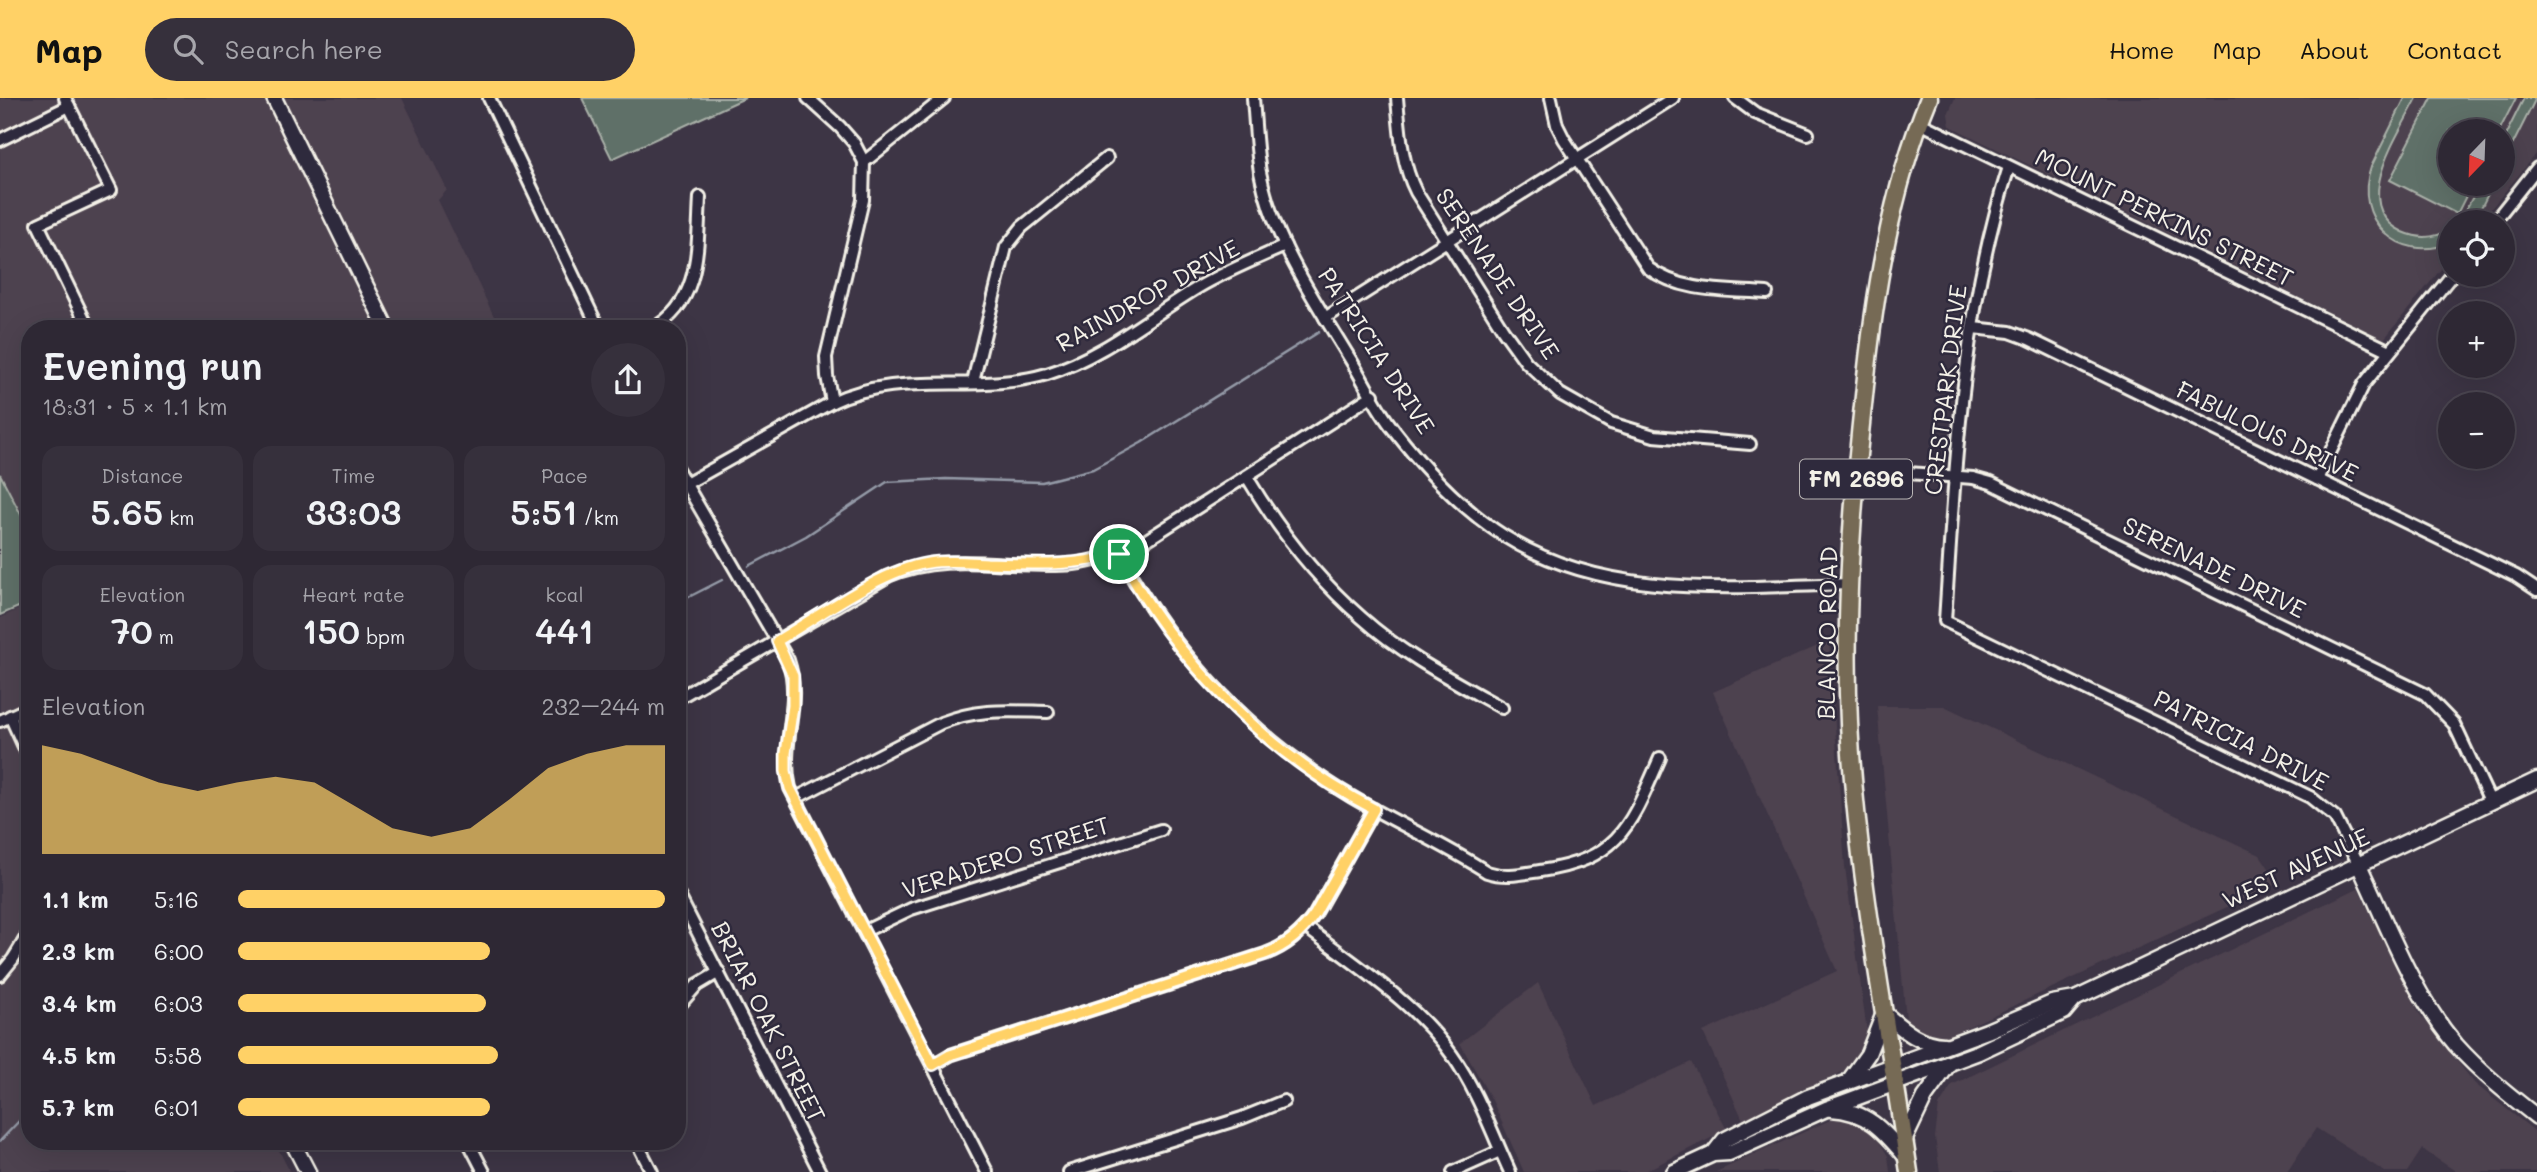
<!DOCTYPE html>
<meta charset="utf-8">
<style>
body{margin:0;font-family:Mali,sans-serif;background:#36303c;color:#f1f3f6;height:100vh;display:flex;flex-direction:column;font-size:26px;white-space:nowrap}
*{box-sizing:border-box;margin:0}
p{font-size:23px;color:#a7a6ac}
.icon{flex:none;width:38px;height:38px;fill:none;stroke:currentColor;stroke-width:2;stroke-linecap:round;stroke-linejoin:round}
.map{position:relative;flex:1;overflow:hidden}
.side{position:absolute;left:21px;top:222px;width:665px;height:830px;display:flex;flex-direction:column;background:#2e2834;border-radius:28px;box-shadow:0 7px 28px #0002,0 0 0 2px #49444f}
.side>*{flex:none}
.needle{width:46px;rotate:203deg}
.controls{position:absolute;left:2438px;top:21px;display:grid;gap:14px}
.controls a{display:grid;place-items:center;width:77px;height:77px;border-radius:50%;background:#2e2834;box-shadow:0 7px 28px #0002,0 0 0 2px #49444f;font-size:35px}
.pin{position:absolute;display:grid;place-items:center;width:60px;height:60px;color:#fff;margin:-30px;border:4px solid #fff;border-radius:50%;box-shadow:0 2px 7px #0007}
.round{display:grid;place-items:center;flex:none;width:74px;height:74px;border-radius:37px;background:#36303c}
.overview{display:flex;align-items:center;justify-content:space-between;height:119px;padding:0 21px}
h1{font-size:38px;font-weight:600;line-height:52px}
.figures{display:grid;grid-template-columns:repeat(3,1fr);gap:10px;height:119px;padding:7px 21px}
.figures div{display:grid;align-content:center;border-radius:18px;background:#36303c;text-align:center}
.figures b{font-size:35px;font-weight:600}
.figures small{font-size:19px;font-weight:400}
.figures p{font-size:19px}
.chart{height:196px;padding:14px 21px}
.chart p{display:flex;justify-content:space-between}
.chart svg{width:100%;height:126px;margin-top:7px;fill:#ffd166;opacity:.7}
ul{padding:0 21px;list-style:none;font-size:23px}
li{display:grid;grid-template-columns:112px 84px 1fr;align-items:center;height:52px}
li i{height:18px;border-radius:9px;background:#ffd166}
header{display:flex;align-items:center;gap:42px;box-sizing:border-box;height:98px;padding:0 35px;background:#ffd166;color:#111}
header strong{font-size:33px}
nav{display:flex;gap:38px;margin-inline-start:auto;font-size:24px}
.search{width:490px;height:63px;background:#36303c;display:flex;align-items:center;gap:18px;box-sizing:border-box;padding:0 24px;border-radius:38px;color:#a7a6ac;font-size:26px}
.map>svg:first-child{display:block}
.built{fill:#4e424f;fill-rule:evenodd}
.green{fill:#5e6f67;stroke:#a9b0a8;stroke-width:2}
.lines{fill:none;stroke-linecap:round;stroke-linejoin:round}
.stream{stroke:#959ba8;stroke-width:2.5}
.street-casing{stroke:#f4f1e8;stroke-width:16}
.secondary-casing{stroke:#f4f1e8;stroke-width:19}
.primary-casing{stroke:#f4f1e8;stroke-width:21}
.street{stroke:#2f2a3d;stroke-width:10}
.secondary{stroke:#2f2a3d;stroke-width:14}
.primary{stroke:#766a54;stroke-width:16}
.route-casing{stroke:#fff;stroke-width:14}
.route{stroke:#ffd166;stroke-width:9}
.labels{text-anchor:middle;stroke-width:5;stroke-linejoin:round;paint-order:stroke}
.shield{fill:#2f2a3d;stroke:#b9b5b5;stroke-width:2}
.shield-label{font-size:23px;font-weight:bold;fill:#f4f1e8}
.street-label{font-size:24px;fill:#f4f1e8;stroke:#2f2a3d}
</style>
<header>
<strong>Map</strong>
<div class="search"><svg class="icon" aria-label="search" viewBox="0 0 24 24"><circle cx="10" cy="10" r="6"/><path d="M15 15l6 6"/></svg>Search here</div>
<nav><a>Home</a><a>Map</a><a>About</a><a>Contact</a></nav>
</header>
<div class="map">
<svg width="2537" height="1074" viewBox="0 0 2537 1074">
<rect width="100%" height="100%" fill="#3d3545"/>
<filter id="ink" filterUnits="userSpaceOnUse"><feTurbulence type="fractalNoise" baseFrequency=".0143" numOctaves="2"/><feDisplacementMap in="SourceGraphic" scale="14" xChannelSelector="R" yChannelSelector="G"/><feConvolveMatrix kernelMatrix="1 2 1 2 8 2 1 2 1" color-interpolation-filters="sRGB"/></filter>
<g filter="url(#ink)">
<g class="built">
<polygon points="0,0 402,0 447,92 438,102 500,231 30,231 30,504 0,517"/>
<path d="M1955 0H2537V55L2480 124H2450V160L2384 241 1950 28 1948 16ZM2450 33H2502V86H2450Z"/>
<polygon points="30,506 30,1043 274,1043 290,1074 0,1074 0,520"/>
<polygon points="1829,543 1845,769 1867,934 1852,969 1744,1024 1703,934 1837,873 1713,594"/>
<polygon points="1877,608 1944,608 2260,757 2279,785 1948,938 1925,937 1906,921"/>
<polygon points="2358,790 2419,915 2475,986 2537,1035 2537,1074 2457,1074 2422,1051 2407,1074 2385,1074 2316,1030 2287,1074 1940,1074 1935,1039 1939,1008 1952,987"/>
<polygon points="1538,885 1596,1008 1691,964 1727,1032 1643,1074 1524,1074 1492,1002 1460,945"/>
<polygon points="1839,1018 1858,1025 1875,1037 1888,1058 1890,1074 1716,1074"/>
</g>
<g class="green">
<polygon points="582,0 745,0 612,61"/>
<path d="M2405 0H2417C2400 35 2347 108 2403 134 2419 141 2435 141 2450 131V145C2399 166 2352 121 2371 69Z"/>
<polygon points="2432,0 2516,0 2499,33 2450,33 2450,86 2472,86 2457,116 2390,82"/>
<polygon points="2524,0 2536,0 2503,66 2503,42"/>
<polygon points="2480,86 2493,86 2476,120 2473,124 2459,124"/>
<polygon points="0,376 30,434 30,504 0,517"/>
</g>
<g class="lines">
<g class="stream">
<polyline points="749,468 806,438 887,384 946,381 1042,384 1093,371 1141,345 1319,234"/>
<polyline points="677,505 722,482"/>
<polyline points="0,1043 20,1022 30,1005"/>
</g>
<defs>
<g id="street">
<polyline points="65,0 111,92 38,126 89,231"/>
<polyline points="489,0 599,231"/>
<polyline points="808,0 840,29 854,45 864,64 863,102 826,259 827,278 832,304"/>
<path d="M1253 0C1255 24 1256 50 1260 74 1273 142 1314 201 1349 259 1364 283 1376 310 1394 332 1425 372 1460 410 1504 438 1607 503 1734 489 1850 486"/>
<path d="M1397 0C1400 33 1401 64 1416 94L1503 232 1526 264 1560 296 1611 325 1654 338 1750 346"/>
<path d="M1551 0 1557 27 1564 41 1648 170C1682 195 1727 192 1767 195"/>
<polyline points="1735,0 1755,15 1808,36"/>
<polyline points="1920,25 2390,253"/>
<polyline points="0,42 69,8"/>
<polyline points="864,64 944,0"/>
<path d="M2009 69C1962 215 1955 371 1945 523L2310 699 2335 719 2359 767"/>
<polyline points="2494,124 2537,70"/>
<polyline points="1325,220 1673,0"/>
<polyline points="1973,230 2010,234 2029,241 2516,478 2537,492"/>
<path d="M652 231C702 204 697 148 700 99"/>
<polyline points="973,284 1006,149 1022,129 1107,60"/>
<path d="M677 371 788 562C803 606 779 644 790 690L987 1074"/>
<polyline points="1857,371 1973,380 1991,385 2425,596 2454,626 2491,705"/>
<path d="M1247 379C1278 431 1316 480 1362 520 1403 557 1454 583 1502 610"/>
<polyline points="2317,381 2364,286 2452,177"/>
<path d="M677 391 832 304C902 271 976 297 1047 276 1102 259 1149 219 1199 189 1226 173 1256 161 1285 148"/>
<path d="M1119 456C1172 555 1255 642 1352 699 1396 725 1444 746 1487 774 1505 780 1521 776 1540 773 1620 761 1630 728 1660 660"/>
<path d="M677 601 888 478C949 452 1010 472 1074 466 1099 463 1122 454 1145 443L1373 297"/>
<polyline points="10,618 30,662"/>
<polyline points="0,623 30,609"/>
<path d="M796 700 941 625C979 610 1007 613 1048 614"/>
<polyline points="677,794 820,1074"/>
<path d="M1306 829C1356 868 1416 905 1452 957 1477 992 1492 1035 1510 1074"/>
<polyline points="865,833 911,811 1161,732"/>
<polyline points="0,877 13,861 30,833"/>
<polyline points="677,910 697,887 719,874"/>
<path d="M933 967 950 957 1265 856C1287 848 1302 835 1315 816L1374 711"/>
<polyline points="468,1043 484,1074"/>
<polyline points="636,1043 652,1074"/>
<polyline points="1069,1074 1242,1020 1284,1003"/>
<polyline points="1453,1074 1500,1053"/>
</g>
<g id="secondary">
<polyline points="274,0 387,231"/>
<path d="M2359 767C2388 828 2412 895 2456 947 2480 974 2509 997 2537 1019"/>
<path d="M1850 981 1868 956 1884 915C1903 931 1918 946 1944 947"/>
<path d="M1831 1011C1868 1013 1884 1033 1907 1060"/>
<polyline points="292,1043 308,1074"/>
<polyline points="1904,1043 1925,999 1949,966"/>
<polyline points="1713,1056 1724,1042 1808,999 1987,933 2052,905 2075,901 2537,682"/>
<polyline points="1674,1074 1713,1056 1729,1055 1826,1011 1979,954 2064,914 2075,901"/>
</g>
<path id="primary" d="M1909 1074C1887 925 1857 776 1849 625 1844 517 1852 406 1864 298 1874 198 1890 94 1929 0"/>
</defs>
<use href="#street" class="street-casing"/>
<use href="#secondary" class="secondary-casing"/>
<use href="#primary" class="primary-casing"/>
<use href="#street" class="street"/>
<use href="#secondary" class="secondary"/>
<use href="#primary" class="primary"/>
</g>
</g>
<g class="lines" filter="url(#ink)">
<defs>
<path id="route" d="M1119 456C1175 562 1267 656 1374 711L1315 816C1302 835 1287 848 1265 856L950 957 933 967 790 690 786 673V655L793 608V578L777 543C819 518 882 472 928 465 947 462 967 464 987 465 1035 466 1071 469 1119 456Z"/>
</defs>
<use href="#route" class="route-casing"/>
<use href="#route" class="route"/>
</g>
<g class="labels">
<rect class="shield" x="1800" y="361.5" width="112" height="39" rx="5"/>
<g class="shield-label">
<text x="1856" y="389">FM 2696</text>
</g>
<g class="street-label">
<text transform="translate(2164 120) rotate(26)" y="8">MOUNT PERKINS STREET</text>
<text transform="translate(1497 176) rotate(56)" y="8">SERENADE DRIVE</text>
<text transform="translate(1148 198) rotate(-29)" y="8">RAINDROP DRIVE</text>
<text transform="translate(1376 253) rotate(57)" y="8">PATRICIA DRIVE</text>
<text transform="translate(1946 292) rotate(-83)" y="8">CRESTPARK DRIVE</text>
<text transform="translate(2267 334) rotate(26)" y="8">FABULOUS DRIVE</text>
<text transform="translate(2214 470) rotate(26)" y="8">SERENADE DRIVE</text>
<text transform="translate(1828 535) rotate(-89)" y="8">BLANCO ROAD</text>
<text transform="translate(2241 643) rotate(27)" y="8">PATRICIA DRIVE</text>
<text transform="translate(1006 760) rotate(-18)" y="8">VERADERO STREET</text>
<text transform="translate(2296 771) rotate(-25)" y="8">WEST AVENUE</text>
<text transform="translate(768 924) rotate(63)" y="8">BRIAR OAK STREET</text>
</g>
</g>
</svg>
<div class="controls">
<a><svg class="needle" viewBox="-14 -14 28 28"><path d="M0-13l5 13h-10z" fill="#e53935"/><path d="M0 13l5-13h-10z" fill="#a7a6ac"/></svg></a>
<a><svg class="icon" aria-label="locate" viewBox="0 0 24 24"><circle cx="12" cy="12" r="6"/><path d="M12 2v4M12 18v4M2 12h4M18 12h4"/></svg></a>
<a>+</a>
<a>−</a>
</div>
<div class="pin" style="left:1119px;top:456px;background:#1e9e55"><svg class="icon" aria-label="arrive" viewBox="0 0 24 24"><path d="M6 21V4h12l-3 4 3 4H6"/></svg></div>
<section class="side">
<div class="overview"><div><h1>Evening run</h1><p>18:31 · 5 × 1.1 km</p></div><a class="round"><svg class="icon" aria-label="share" viewBox="0 0 24 24"><path d="M12 15V3M7 8l5-5 5 5M5 13v7h14v-7"/></svg></a></div>
<div class="figures">
<div><p>Distance</p><b>5.65<small> km</small></b></div>
<div><p>Time</p><b>33:03</b></div>
<div><p>Pace</p><b>5:51<small> /km</small></b></div>
</div>
<div class="figures">
<div><p>Elevation</p><b>70<small> m</small></b></div>
<div><p>Heart rate</p><b>150<small> bpm</small></b></div>
<div><p>kcal</p><b>441</b></div>
</div>
<div class="chart"><p><span>Elevation</span>232–244 m</p>
<svg viewBox="0 0 160 44" preserveAspectRatio="none"><path d="M0 44V6L10 9L20 14L30 19L40 22L50 19L60 17L70 19L80 27L90 35L100 38L110 35L120 25L130 14L140 9L150 6L160 6V44z"/></svg>
</div>
<ul>
<li><b>1.1 km</b>5:16<i style="width:100%"></i></li>
<li><b>2.3 km</b>6:00<i style="width:59%"></i></li>
<li><b>3.4 km</b>6:03<i style="width:58%"></i></li>
<li><b>4.5 km</b>5:58<i style="width:61%"></i></li>
<li><b>5.7 km</b>6:01<i style="width:59%"></i></li>
</ul>
</section>
</div>
